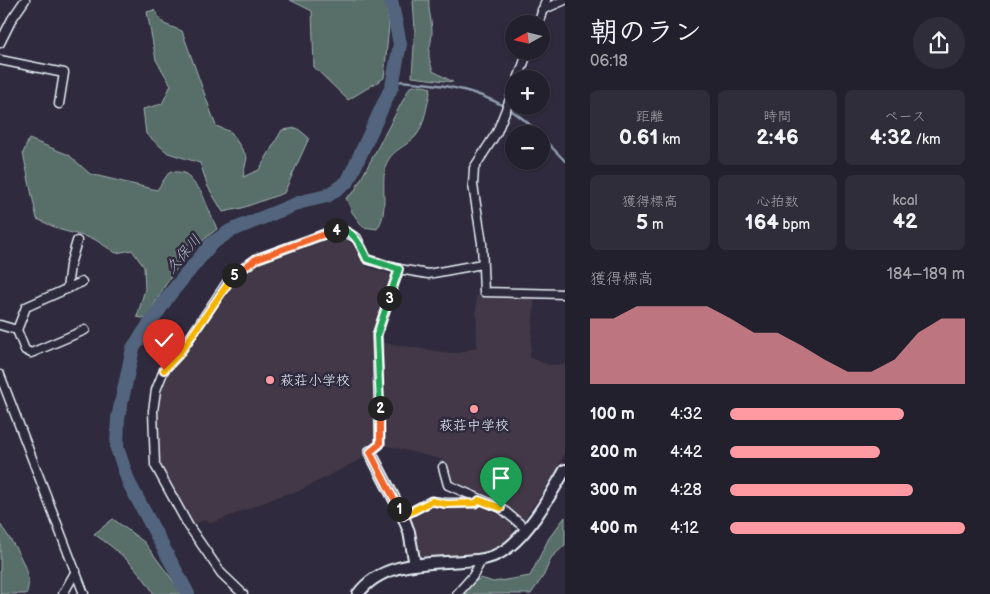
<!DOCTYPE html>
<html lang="ja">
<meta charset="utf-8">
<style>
body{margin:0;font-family:"Balsamiq Sans","Klee One",sans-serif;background:#2f2d3a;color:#f1f3f6;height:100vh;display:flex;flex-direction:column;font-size:19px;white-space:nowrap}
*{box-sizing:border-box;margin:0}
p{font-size:16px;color:#a3a3aa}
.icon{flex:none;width:28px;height:28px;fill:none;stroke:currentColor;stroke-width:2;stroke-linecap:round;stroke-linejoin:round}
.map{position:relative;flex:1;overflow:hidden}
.panel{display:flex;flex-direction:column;background:#23202e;width:425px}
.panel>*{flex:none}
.needle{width:32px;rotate:262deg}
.fabs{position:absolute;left:505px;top:15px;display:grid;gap:10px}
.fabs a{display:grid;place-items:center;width:45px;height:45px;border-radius:50%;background:#23202e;box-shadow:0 1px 4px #0004,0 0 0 1px #403e4a;font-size:25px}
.pin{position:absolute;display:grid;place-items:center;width:42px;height:42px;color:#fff;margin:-51px -21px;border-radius:50% 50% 50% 0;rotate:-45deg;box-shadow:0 0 5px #0007}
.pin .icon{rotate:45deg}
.km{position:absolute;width:25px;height:25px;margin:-12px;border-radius:50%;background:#222;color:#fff;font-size:14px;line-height:25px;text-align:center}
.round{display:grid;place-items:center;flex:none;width:52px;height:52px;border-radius:26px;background:#2f2d3a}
.head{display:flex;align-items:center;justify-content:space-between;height:85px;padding:0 25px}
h1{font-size:28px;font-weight:700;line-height:38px}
.figures{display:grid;grid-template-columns:repeat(3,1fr);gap:8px;height:85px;padding:5px 25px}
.figures div{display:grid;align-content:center;border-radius:8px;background:#2f2d3a;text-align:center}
.figures b{font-size:21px;font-weight:700}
.figures small{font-size:14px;font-weight:400}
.figures p{font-size:14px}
.chart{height:140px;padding:10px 25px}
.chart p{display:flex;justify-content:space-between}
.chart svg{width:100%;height:90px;margin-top:5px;fill:#ff9aa2;opacity:.7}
ul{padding:0 25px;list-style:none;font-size:16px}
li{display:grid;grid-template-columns:80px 60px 1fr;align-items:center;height:38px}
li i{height:12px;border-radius:6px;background:#ff9aa2}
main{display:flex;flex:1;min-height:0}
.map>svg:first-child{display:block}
.built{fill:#423947}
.green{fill:#596e68;stroke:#a0b0b0}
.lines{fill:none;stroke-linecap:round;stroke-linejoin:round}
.stream{stroke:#8f9daf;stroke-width:2.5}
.river{stroke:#53657e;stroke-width:14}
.minor-casing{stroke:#e8f1f8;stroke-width:11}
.tertiary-casing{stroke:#e8f1f8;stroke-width:14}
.minor{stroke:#2f2a3d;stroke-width:8}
.tertiary{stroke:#2f2a3d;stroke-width:10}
.split-1-casing{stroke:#fff;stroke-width:10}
.split-2-casing{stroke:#fff;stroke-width:10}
.split-3-casing{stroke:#fff;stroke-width:10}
.split-4-casing{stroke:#fff;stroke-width:10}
.split-5-casing{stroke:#fff;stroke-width:10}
.split-6-casing{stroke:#fff;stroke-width:10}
.split-1{stroke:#f5b400;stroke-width:6}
.split-2{stroke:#f0652b;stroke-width:6}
.split-3{stroke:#22a559;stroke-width:6}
.split-4{stroke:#22a559;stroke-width:6}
.split-5{stroke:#f0652b;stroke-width:6}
.split-6{stroke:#f5b400;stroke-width:6}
.poi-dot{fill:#ff9aa2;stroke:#2f2a3d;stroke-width:2}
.labels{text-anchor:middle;stroke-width:5;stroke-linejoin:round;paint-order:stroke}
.poi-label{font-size:14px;fill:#e8f1f8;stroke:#2f2a3d;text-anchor:start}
.water-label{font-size:15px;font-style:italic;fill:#acb9c7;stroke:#2f2a3d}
</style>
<main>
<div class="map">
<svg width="565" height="594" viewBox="0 0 565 594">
<rect width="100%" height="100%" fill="#2f2a3d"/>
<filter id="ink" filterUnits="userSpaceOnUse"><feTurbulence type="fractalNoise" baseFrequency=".02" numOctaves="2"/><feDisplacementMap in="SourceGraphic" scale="10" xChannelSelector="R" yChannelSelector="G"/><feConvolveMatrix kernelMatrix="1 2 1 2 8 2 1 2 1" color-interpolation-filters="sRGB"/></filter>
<g filter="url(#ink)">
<g class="built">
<polygon points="333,236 346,238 356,248 367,267 391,274 394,281 373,336 378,443 374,447 377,451 297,492 285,494 212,523 205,520 192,525 168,487 156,455 158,393 168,371 206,323 237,279 262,262"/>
<polygon points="506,295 535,295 530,358 549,365 565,364 565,451 557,470 524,520 450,484 444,460 384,445 382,380 379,342 449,353 459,353 477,347 476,296"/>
<polygon points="434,504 444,507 481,506 498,514 511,523 513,534 497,549 487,553 427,559 419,552 409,515"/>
</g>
<g class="green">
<polygon points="290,0 385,0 389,25 384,78 348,100 314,67 312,11"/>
<path d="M413 0H429C428 11 432 21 432 32 431 52 425 49 433 71L453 82 412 77 415 31Z"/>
<polygon points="154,10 164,24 182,31 216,126 231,132 247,157 243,177 259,170 282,130 297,128 309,138 284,193 242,208 223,212 208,187 200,163 168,153 146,134 143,109 162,104 171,85 156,60 147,12"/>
<path d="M419 85 431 88C428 101 424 127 416 136 405 148 389 150 385 169 381 189 389 213 377 229L363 227 352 212 346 198 354 192 410 87Z"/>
<path d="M29 139 69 155 90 174 157 190 170 171 185 173 201 191 217 229C181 257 167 279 147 319L137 317 145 289 144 267 132 250 116 253 94 239 61 230 37 219 23 153Z"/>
<polygon points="565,517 565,545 551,558 544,575 531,594 462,594 470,584 481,578 493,582 530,576 549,538"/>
<path d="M113 519 144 542 183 594H154C139 568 119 551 94 534Z"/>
<path d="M0 524C11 540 36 575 26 594H0Z"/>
</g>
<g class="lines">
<g class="stream">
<path d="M393 81C447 83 501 92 539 134"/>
<polyline points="541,136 565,161"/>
</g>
<polyline class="river" points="188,594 129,483 117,448 118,418 133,348 170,294 211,244 230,231 252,222 301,202 327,196 348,181 392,86 400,44 391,0"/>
<defs>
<g id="minor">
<polyline points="542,10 565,0"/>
<polyline points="538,24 546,0"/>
<polyline points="0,43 12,19 25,0"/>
<polyline points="0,60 64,73 59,104"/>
<polyline points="518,79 528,51"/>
<polyline points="514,89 497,132 474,168 473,185 482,243 484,292 565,294"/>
<polyline points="67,289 70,265 77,241"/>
<polyline points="0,325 17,330 25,350 31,353 85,330"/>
<polyline points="17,330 26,307 82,282"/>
<polyline points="0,375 84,594"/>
<polyline points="370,452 380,444 377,335 399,269"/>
<polyline points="443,467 448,485 501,508 525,528"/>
<polyline points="403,516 431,501 446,503 476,503 479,500"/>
<polyline points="63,594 76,571"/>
<polyline points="243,594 221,573 188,525 155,465 153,411 156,390 164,370 179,354 230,278 256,259 338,229 357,238 367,259 399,269 428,274 482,264"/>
<polyline points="457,594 473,576 482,559"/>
</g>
<g id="tertiary">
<polyline points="370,452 403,516 409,532 415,565"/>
<path d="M358 594C382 561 426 564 463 561 475 560 488 560 500 553 526 539 550 496 565 470"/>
</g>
</defs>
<use href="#minor" class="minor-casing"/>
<use href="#tertiary" class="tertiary-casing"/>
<use href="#minor" class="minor"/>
<use href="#tertiary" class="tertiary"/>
</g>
</g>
<g class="lines" filter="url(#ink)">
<defs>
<polyline id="split-1" points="399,509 403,516 432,501 446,504 476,503 479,500 501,508"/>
<polyline id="split-2" points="380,408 380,444 370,452 399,509"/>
<polyline id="split-3" points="380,408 377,335 389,298"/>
<path id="split-4" d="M336 230C353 227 361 246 367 259L399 269 389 298"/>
<polyline id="split-5" points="234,275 256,259 336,230"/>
<polyline id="split-6" points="164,370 179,354 234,275"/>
</defs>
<use href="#split-1" class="split-1-casing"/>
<use href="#split-2" class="split-2-casing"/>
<use href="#split-3" class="split-3-casing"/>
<use href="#split-4" class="split-4-casing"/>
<use href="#split-5" class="split-5-casing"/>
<use href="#split-6" class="split-6-casing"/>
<use href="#split-1" class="split-1"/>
<use href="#split-2" class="split-2"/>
<use href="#split-3" class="split-3"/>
<use href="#split-4" class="split-4"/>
<use href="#split-5" class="split-5"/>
<use href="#split-6" class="split-6"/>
</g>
<g class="poi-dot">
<circle cx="270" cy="380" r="5"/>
<circle cx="474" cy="409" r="5"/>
</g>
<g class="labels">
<g class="poi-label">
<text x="280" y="385">萩荘小学校</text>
<text x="474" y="430" text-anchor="middle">萩荘中学校</text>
</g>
<g class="water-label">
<text transform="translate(183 254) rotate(-49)" y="5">久保川</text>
</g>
</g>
</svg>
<div class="fabs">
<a><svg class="needle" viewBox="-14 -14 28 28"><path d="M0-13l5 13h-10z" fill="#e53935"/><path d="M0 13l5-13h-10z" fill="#a3a3aa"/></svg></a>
<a>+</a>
<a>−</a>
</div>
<div class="pin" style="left:501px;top:508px;background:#1e9e55"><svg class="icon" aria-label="arrive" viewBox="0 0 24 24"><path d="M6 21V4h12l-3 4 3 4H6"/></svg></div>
<div class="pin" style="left:164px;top:370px;background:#d93025"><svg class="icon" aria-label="check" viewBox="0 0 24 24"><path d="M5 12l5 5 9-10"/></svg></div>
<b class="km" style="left:399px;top:509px">1</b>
<b class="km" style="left:380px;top:408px">2</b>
<b class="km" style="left:389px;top:298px">3</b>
<b class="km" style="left:336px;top:230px">4</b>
<b class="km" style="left:234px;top:275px">5</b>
</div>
<section class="panel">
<div class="head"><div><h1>朝のラン</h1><p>06:18</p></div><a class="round"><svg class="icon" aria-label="share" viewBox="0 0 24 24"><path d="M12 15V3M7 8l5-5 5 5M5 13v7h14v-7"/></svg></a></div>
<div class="figures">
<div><p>距離</p><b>0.61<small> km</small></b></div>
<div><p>時間</p><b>2:46</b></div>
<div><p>ペース</p><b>4:32<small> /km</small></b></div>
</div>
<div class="figures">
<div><p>獲得標高</p><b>5<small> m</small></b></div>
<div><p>心拍数</p><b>164<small> bpm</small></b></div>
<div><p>kcal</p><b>42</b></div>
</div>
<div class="chart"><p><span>獲得標高</span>184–189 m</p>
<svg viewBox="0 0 160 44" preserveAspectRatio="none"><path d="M0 44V12L10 12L20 6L30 6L40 6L50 6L60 12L70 19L80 19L90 25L100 32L110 38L120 38L130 32L140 19L150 12L160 12V44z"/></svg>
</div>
<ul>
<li><b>100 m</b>4:32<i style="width:74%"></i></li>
<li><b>200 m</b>4:42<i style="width:64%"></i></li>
<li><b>300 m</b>4:28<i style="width:78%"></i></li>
<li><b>400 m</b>4:12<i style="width:100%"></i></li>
</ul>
</section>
</main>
